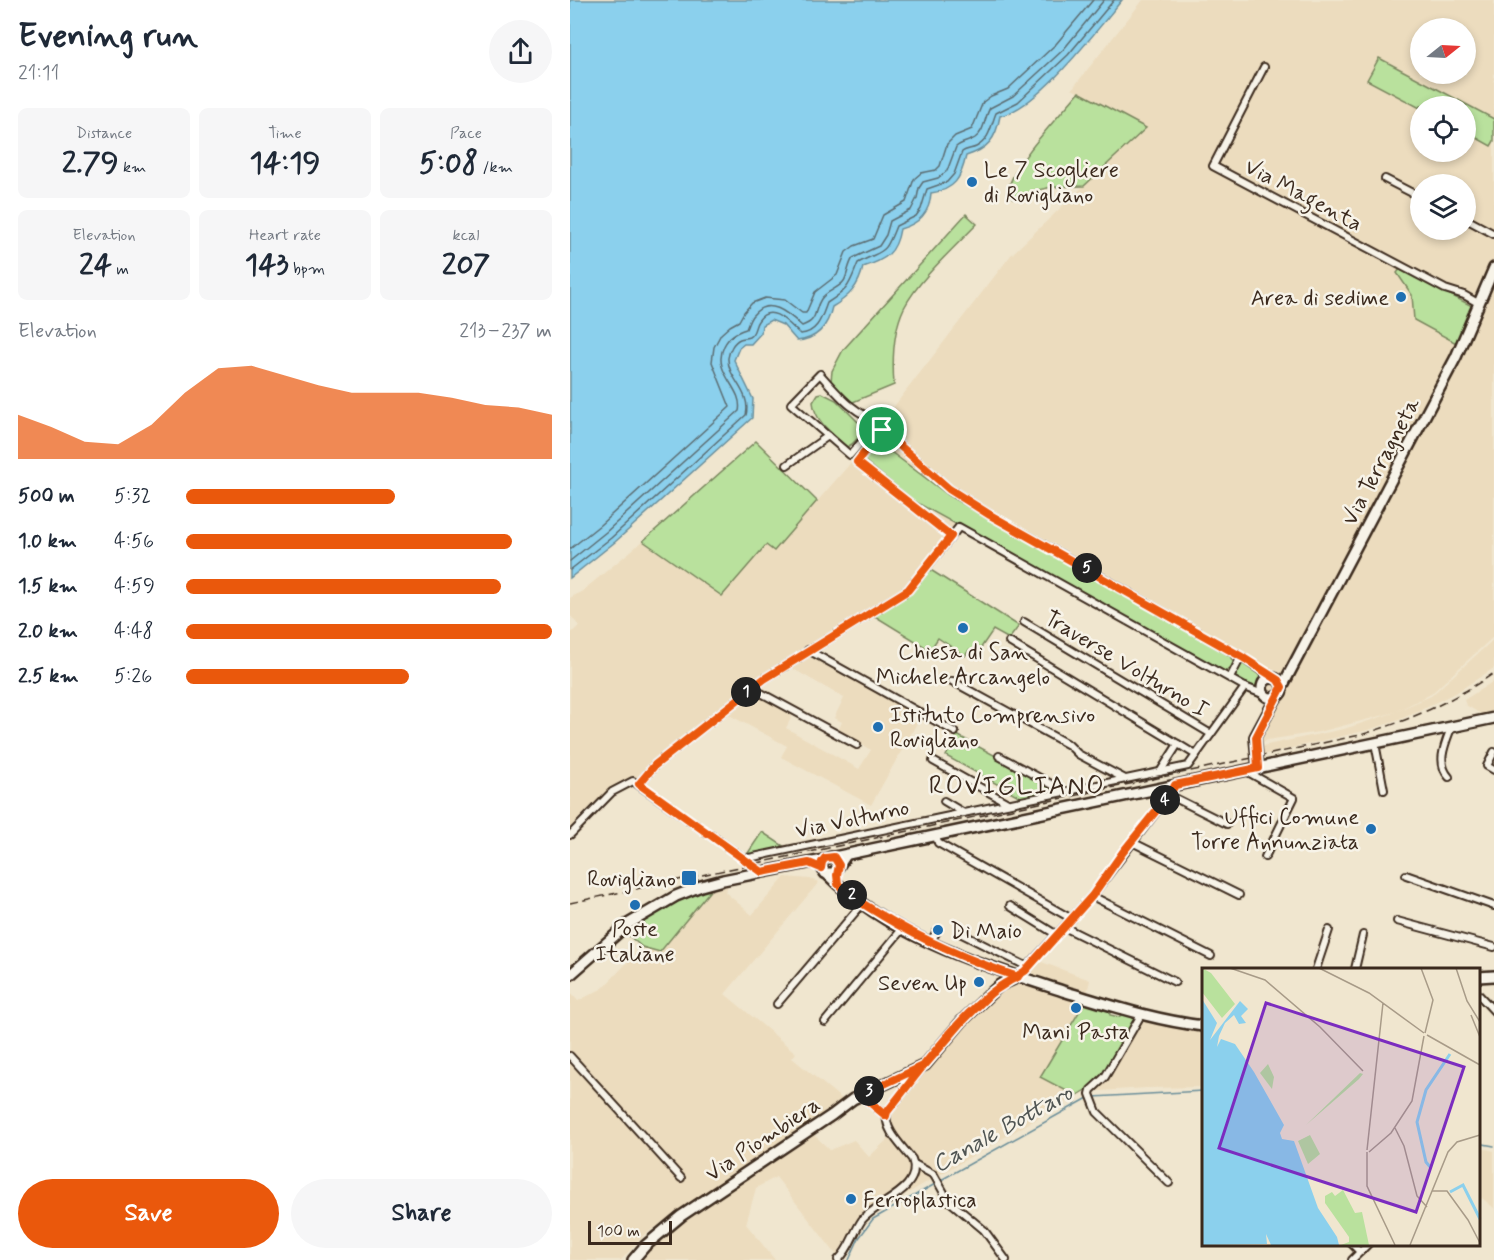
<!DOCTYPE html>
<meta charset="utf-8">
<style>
body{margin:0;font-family:Mynerve,sans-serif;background:#f6f6f7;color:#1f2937;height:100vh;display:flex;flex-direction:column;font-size:22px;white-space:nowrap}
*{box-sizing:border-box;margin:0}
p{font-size:20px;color:#747a83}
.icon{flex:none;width:33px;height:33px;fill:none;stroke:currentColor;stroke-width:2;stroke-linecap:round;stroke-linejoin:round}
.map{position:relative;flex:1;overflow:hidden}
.side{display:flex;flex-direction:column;background:#fff;width:570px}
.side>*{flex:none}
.needle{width:39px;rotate:72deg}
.tools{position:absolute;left:840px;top:18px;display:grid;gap:12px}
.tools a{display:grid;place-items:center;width:66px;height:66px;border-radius:50%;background:#fff;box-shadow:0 3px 9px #0003;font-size:30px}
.scale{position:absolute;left:18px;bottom:15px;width:84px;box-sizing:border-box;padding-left:6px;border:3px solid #3b2a1e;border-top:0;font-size:16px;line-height:21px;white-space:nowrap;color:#3b2a1e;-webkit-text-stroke:4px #f7f3e8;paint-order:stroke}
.pin{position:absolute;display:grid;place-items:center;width:51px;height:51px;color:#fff;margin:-26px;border:3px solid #fff;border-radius:50%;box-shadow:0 2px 6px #0007}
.km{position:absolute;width:30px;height:30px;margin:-15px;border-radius:50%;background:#222;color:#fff;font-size:16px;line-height:30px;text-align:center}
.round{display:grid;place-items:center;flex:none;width:63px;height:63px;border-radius:32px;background:#f6f6f7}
.overview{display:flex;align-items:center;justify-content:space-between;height:102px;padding:0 18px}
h1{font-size:33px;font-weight:800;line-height:45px}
.stats{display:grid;grid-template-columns:repeat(3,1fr);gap:9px;height:102px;padding:6px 18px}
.stats div{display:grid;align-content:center;border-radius:9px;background:#f6f6f7;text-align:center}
.stats b{font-size:30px;font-weight:800}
.stats small{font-size:16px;font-weight:400}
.stats p{font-size:16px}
.chart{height:168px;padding:12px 18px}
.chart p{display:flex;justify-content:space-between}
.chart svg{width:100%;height:108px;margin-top:6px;fill:#ea580c;opacity:.7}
.action{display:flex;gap:12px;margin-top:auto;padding:12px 18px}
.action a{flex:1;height:69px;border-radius:36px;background:#ea580c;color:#fff;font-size:24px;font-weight:800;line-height:69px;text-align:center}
.action a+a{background:#f6f6f7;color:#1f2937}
ul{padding:0 18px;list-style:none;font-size:20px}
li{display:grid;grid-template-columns:96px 72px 1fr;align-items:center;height:45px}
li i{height:15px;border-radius:8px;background:#ea580c}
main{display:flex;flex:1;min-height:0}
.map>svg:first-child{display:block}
.built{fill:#ecdcbe;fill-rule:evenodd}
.green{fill:#b9e19d;stroke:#7a865e;stroke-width:1.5}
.water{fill:#8bd0ed;stroke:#6b8e9a;stroke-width:1.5}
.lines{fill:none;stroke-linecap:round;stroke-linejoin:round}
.shore{stroke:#5b6c71;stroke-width:1.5}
.stream{stroke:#6b8e9a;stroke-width:1.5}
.street-casing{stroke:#3b2a1e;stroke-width:10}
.secondary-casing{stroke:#3b2a1e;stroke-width:14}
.street{stroke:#f7f3e8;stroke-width:6}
.secondary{stroke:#f7f3e8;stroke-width:9}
.rail{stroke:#3b2a1e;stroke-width:1.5;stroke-dasharray:9 4.5;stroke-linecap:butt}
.route-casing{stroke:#fff;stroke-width:12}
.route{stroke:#ea580c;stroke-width:8}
.poi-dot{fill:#1f6fb2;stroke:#f7f3e8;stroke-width:2}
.labels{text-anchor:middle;stroke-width:5;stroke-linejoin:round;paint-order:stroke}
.poi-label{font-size:22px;fill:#3b2a1e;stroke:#f7f3e8;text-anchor:start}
.street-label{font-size:22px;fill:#3b2a1e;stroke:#f7f3e8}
.water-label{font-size:24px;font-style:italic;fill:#4f5452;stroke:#f7f3e8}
.quarter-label{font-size:26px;letter-spacing:1.5px;fill:#3b2a1e;stroke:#f7f3e8}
.inset-river{fill:none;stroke:#8bd0ed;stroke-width:3}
.inset-road{fill:none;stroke:#a89b88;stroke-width:1.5}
.view{fill:#7b2cbf;fill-opacity:0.15;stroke:#7b2cbf;stroke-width:3}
.inset-edge{fill:none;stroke:#3b2a1e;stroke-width:3}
</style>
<main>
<section class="side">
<div class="overview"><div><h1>Evening run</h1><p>21:11</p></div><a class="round"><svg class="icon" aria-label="share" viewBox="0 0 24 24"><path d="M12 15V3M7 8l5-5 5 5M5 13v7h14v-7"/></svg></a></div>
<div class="stats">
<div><p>Distance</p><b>2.79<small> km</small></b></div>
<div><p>Time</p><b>14:19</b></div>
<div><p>Pace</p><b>5:08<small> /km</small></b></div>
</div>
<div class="stats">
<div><p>Elevation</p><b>24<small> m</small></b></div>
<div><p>Heart rate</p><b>143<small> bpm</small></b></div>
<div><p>kcal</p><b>207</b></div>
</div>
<div class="chart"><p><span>Elevation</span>213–237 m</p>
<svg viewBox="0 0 160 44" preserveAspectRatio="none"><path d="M0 44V26L10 31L20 37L30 38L40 30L50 17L60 7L70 6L80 10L90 14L100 17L110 17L120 17L130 19L140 22L150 23L160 26V44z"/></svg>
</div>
<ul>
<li><b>500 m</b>5:32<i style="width:57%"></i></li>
<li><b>1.0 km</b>4:56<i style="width:89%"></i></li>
<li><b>1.5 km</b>4:59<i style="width:86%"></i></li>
<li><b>2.0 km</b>4:48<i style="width:100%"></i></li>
<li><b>2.5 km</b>5:26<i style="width:61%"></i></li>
</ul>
<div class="action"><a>Save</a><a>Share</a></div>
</section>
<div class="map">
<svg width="924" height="1260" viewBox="0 0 924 1260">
<rect width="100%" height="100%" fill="#f0e6cf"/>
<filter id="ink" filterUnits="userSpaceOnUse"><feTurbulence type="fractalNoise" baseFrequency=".0167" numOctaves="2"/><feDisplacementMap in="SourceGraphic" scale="12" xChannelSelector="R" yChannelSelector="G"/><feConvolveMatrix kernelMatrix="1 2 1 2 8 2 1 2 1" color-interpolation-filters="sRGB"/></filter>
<g filter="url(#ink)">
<g class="built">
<path d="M573 0H924V636L861 694 827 711 861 696 924 639V668L887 692 829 720 798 730 692 755V746L774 729 826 712 749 732 697 740 687 748 690 730 706 700 390 525 340 583 331 591 189 680 182 690 223 714 216 728 289 769 301 750 268 731 272 722 264 718 274 698 218 666 239 653 351 716 301 805 211 757 217 746 150 710 75 773 44 790 25 805 0 832V634L9 626 0 615V598L11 592 73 541 151 596 196 545 204 551 278 466 441 255 575 128 502 89ZM850 28H896V74H850ZM850 106H896V152H850ZM850 184H896V230H850Z"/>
<polygon points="924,681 923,687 924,722 896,705 894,700"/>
<polygon points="215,877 240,879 249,882 155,994 226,1053 222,1058 272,1099 255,1114 74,1235 51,1260 0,1260 0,992 8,1001 33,988 72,947 90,951 141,890 158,886 155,892 182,915"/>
<polygon points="469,961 520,980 515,1002 470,1077 506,1096 305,1212 294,1221 273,1260 265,1253 206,1177 186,1188 176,1224 205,1260 67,1260 79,1245 100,1227 242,1133 260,1150 284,1140 299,1157 321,1136 318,1119 322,1110 359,1065 426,992 455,974"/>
<polygon points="573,1019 633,1031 633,1087 577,1088 529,1091 527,1088 570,1021"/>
<polygon points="908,1147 924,1151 924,1208 912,1198 908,1202"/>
</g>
<g class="green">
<polygon points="809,58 924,119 924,141 921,146 896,132 896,106 850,106 850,108 797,80"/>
<path d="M509 92 576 128 514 186C484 186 470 187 443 199L437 193C443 162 488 118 509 92Z"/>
<path d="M396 214 407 224C385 247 348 280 334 308 323 331 322 359 324 385L283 402 278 401 261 381 262 371 273 350Z"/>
<polygon points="830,269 902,306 888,344 844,320 842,295 827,273"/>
<path d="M252 393 266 400 293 427 288 438 282 444 277 447C262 433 245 422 243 402L248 394Z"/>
<polygon points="186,441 247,501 204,551 196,545 152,596 73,541"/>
<polygon points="309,443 381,497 659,654 663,662 662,666 655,672 342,500 295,461 294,456 303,445"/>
<path d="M359 569 449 626 439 639 423 630 406 655 399 650 395 656 368 638 360 650 303 615C326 601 342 590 359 569Z"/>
<polygon points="671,657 699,678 692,684 692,690 695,695 660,678"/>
<polygon points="387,735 490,791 454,799 376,756"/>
<polygon points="192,832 218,849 176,856"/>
<path d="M143 887 90 952 72 947 57 934C82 912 111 896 143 887Z"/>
<path d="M515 1002 539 1009 540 1015 549 1017 553 1013 565 1017 566 1019C548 1049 538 1079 506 1096L470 1077Z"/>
</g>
<path class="water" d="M0 0H552C526 31 468 108 430 116 426 139 418 149 396 156 391 178 385 190 361 193 360 212 349 224 330 229 326 254 315 260 293 267 289 286 279 297 262 307 258 326 247 339 227 341L213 325 201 320 192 325 191 333 181 344H174L169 348 164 360 183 399 182 418 45 542 0 578Z"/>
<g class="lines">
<g class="shore">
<polyline points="0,549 30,525 160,407 142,362 144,347 151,334 160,326 169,321 174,312 182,303 195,298 215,300 232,313 236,313 245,292 267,275 276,252 284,246 303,239 313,215 336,202 344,179 351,173 366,170 370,166 377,144 385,136 402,129 413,102 421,96 438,89 486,44 523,0"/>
<path d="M0 561 36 532 169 411C174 388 141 373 154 346 159 336 166 332 176 329 178 325 179 320 182 316 198 295 218 313 232 326 249 320 243 311 251 299 256 291 268 289 274 281 278 274 278 265 283 258L309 246 316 235 320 221 341 210 347 198 349 188 353 182 368 178 377 171 386 147C392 142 399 142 405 138 415 131 414 118 420 108L443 96 493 50 534 0"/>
<path d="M0 570 41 538 176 415C182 392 157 378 158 358 159 351 163 342 170 339 173 338 177 338 179 337 186 333 184 326 188 321 201 301 220 325 230 334 248 333 252 316 257 303 280 288 278 287 288 263 315 248 314 257 326 226L346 216 351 209 357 189 377 182 384 174 392 152C396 149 402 149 406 147 420 140 421 125 426 113L448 102 498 55 544 0"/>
</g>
<g class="stream">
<polyline points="523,1097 633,1091"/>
<polyline points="908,1143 924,1146"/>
<polyline points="371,1180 518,1098"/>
<polyline points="279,1260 289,1238 303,1219 367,1183"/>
</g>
<defs>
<g id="street">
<polyline points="694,67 643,166 875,289 894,295 908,303"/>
<polyline points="815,179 850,197"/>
<polyline points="896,219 924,234"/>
<path d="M309 422 280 455 221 404 250 374C272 399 283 413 316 425"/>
<polyline points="217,465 258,436"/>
<polyline points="381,536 287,462 312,430 379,489 420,515 530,576 671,657 702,678"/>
<polyline points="454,622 641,734"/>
<polyline points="439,642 608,744 590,772"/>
<polyline points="238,650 385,732"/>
<polyline points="660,678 671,657"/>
<polyline points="382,681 499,745 508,754 555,779"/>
<polyline points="182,688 287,745"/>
<polyline points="805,743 814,790"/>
<polyline points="608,744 626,755"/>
<polyline points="924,752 917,766 924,770"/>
<polyline points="429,756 494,791"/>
<polyline points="363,761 438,803"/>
<polyline points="676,771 724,798 695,857"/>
<path d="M879 777C866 763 875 744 881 728"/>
<polyline points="69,784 85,765 194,679 338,590 389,527 675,687 695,695"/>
<polyline points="599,795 657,824"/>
<polyline points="374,801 394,813"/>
<polyline points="0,835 42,792 63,781 192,871"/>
<polyline points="366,836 368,843 502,919"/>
<polyline points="562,842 669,895"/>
<polyline points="174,859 618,766 675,687"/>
<polyline points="836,875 924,906"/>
<polyline points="522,896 641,956"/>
<polyline points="440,906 487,935"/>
<polyline points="827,921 924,947"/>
<polyline points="494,927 605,982"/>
<polyline points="390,933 458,967"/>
<polyline points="360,942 366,933"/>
<polyline points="746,969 759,930"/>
<polyline points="785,969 793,935"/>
<polyline points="448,977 522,896 602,791 605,785"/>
<polyline points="908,994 924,1011"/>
<polyline points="207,1004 293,903"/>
<polyline points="571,1015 535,1077 521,1090 520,1094 527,1112 599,1183"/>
<polyline points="255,1022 333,928"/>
<polyline points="0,1056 111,1178"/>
<polyline points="291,1095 316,1116"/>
<polyline points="344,1164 364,1175 378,1200 414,1230 436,1260"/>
<polyline points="782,1244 790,1252"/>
<path d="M268 1260C280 1249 283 1233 292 1220 306 1202 354 1190 342 1159 332 1146 313 1129 317 1112L352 1068"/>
<polyline points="782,1260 798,1244"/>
</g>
<g id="secondary">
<circle cx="702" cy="688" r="10"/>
<polyline points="712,687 886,357 924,268"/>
<polyline points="688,768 685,737 707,696"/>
<polyline points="264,857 924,718"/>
<polyline points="269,865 266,859 261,857 253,860 251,866 255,873 264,873 276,855"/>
<path d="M257 874C321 938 413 965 496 992 543 1006 584 1020 633 1026"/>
<polyline points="0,975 58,924 106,896 131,886 153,880 253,860"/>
<polyline points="908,977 924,976"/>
<polyline points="63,1260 75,1246 111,1216 262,1115 283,1099 355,1065 392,1021 421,993 430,985 448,977"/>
</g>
</defs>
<use href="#street" class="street-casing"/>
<use href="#secondary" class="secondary-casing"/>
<use href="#street" class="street"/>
<use href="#secondary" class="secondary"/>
<path class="rail" d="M0 903 790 735C839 721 883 701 924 673"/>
</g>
</g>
<g class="lines" filter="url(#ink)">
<defs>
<path id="route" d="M312 430 287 462 381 536 338 590 194 679 85 765 69 784 192 872 239 863 251 868 252 862 255 858 264 857 269 865 267 875 268 884C280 897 298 907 313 916 356 942 400 961 448 977 404 993 347 1075 317 1112L316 1116 291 1095 355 1065 392 1022 421 993 455 971 522 896 553 852 602 791 605 785 688 768 686 737 712 687 708 680 672 657 420 515 379 489 312 430"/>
</defs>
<use href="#route" class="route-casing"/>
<use href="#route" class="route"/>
</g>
<g class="poi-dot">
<circle cx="402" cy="182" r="6"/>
<circle cx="831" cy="297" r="6"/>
<circle cx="393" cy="628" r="6"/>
<circle cx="308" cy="727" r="6"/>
<circle cx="801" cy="829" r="6"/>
<rect x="111" y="870" width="16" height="16" rx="3"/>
<circle cx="65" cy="905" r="6"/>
<circle cx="368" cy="930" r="6"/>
<circle cx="409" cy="982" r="6"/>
<circle cx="506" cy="1008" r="6"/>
<circle cx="281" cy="1199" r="6"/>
</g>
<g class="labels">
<g class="poi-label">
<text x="414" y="177">Le 7 Scogliere<tspan x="414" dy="25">di Rovigliano</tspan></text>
<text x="819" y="305" text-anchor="end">Area di sedime</text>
<text x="393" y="659" text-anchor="middle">Chiesa di San<tspan x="393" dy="25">Michele Arcangelo</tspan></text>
<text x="320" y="722">Istituto Comprensivo<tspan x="320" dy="25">Rovigliano</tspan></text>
<text x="789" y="824" text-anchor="end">Uffici Comune<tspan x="789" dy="25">Torre Annunziata</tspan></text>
<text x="106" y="886" text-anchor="end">Rovigliano</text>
<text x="65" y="936" text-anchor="middle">Poste<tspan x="65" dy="25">Italiane</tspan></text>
<text x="380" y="938">Di Maio</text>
<text x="397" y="990" text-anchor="end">Seven Up</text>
<text x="506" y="1039" text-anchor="middle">Mani Pasta</text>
<text x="293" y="1207">Ferroplastica</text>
</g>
<g class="street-label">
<text transform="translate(734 194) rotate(28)" y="8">Via Magenta</text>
<text transform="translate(810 461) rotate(-62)" y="8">Via Terragneta</text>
<text transform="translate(557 663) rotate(31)" y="8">Traverse Volturno I</text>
<text transform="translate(282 818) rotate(-12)" y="8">Via Volturno</text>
<text transform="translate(192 1138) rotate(-34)" y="8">Via Piombiera</text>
</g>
<g class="water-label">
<text transform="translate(432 1128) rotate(-29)" y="8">Canale Bottaro</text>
</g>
<g class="quarter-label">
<text x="447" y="794">ROVIGLIANO</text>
</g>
</g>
<g transform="translate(632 968)">
<rect width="278" height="278" fill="#f0e6cf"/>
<path d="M0 0 9 5 33 36 20 50 0 24ZM66 96 72 109 70 121 58 105ZM158 105 161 106 157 111 104 157ZM108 167 118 186 106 196 96 173ZM141 222 153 245 160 244 167 277H139L147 274V269L123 235V228L130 224 133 228Z" fill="#b9e19d"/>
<path d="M0 31 15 55 8 72 38 33 46 41 39 48 44 55 37 56 32 47 23 55 17 68 15 79 19 71 33 76 52 104 82 157 78 165 80 171 92 173 116 240 135 269 137 277H69L64 266 65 276 0 277Z" fill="#8bd0ed"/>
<path class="inset-river" d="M229 200 224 194 215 154 224 122 248 86M248 224 261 217 278 251"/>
<path class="inset-road" d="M28 0 63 12 118 59 161 103M117 0 167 25 222 65M219 0 231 32 223 65M254 0 265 33 278 54M269 47 278 69M225 67 278 97M193 160 202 178 215 228 225 239M165 182 181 35M165 184V218L193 277M167 184 189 165 210 133 222 68M230 223H245L266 252 278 275M208 277 246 184 255 174 278 167"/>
<path class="view" d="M64 35 262 99 214 244 17 180Z"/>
<rect width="278" height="278" class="inset-edge"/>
</g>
</svg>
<div class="tools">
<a><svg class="needle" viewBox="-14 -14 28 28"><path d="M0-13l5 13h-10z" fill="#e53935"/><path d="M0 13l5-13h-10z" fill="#747a83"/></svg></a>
<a><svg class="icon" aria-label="locate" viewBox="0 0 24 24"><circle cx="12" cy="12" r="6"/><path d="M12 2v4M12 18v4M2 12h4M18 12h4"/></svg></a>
<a><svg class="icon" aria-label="layers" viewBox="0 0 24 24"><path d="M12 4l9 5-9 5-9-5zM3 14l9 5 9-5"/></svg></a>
</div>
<div class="scale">100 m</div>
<div class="pin" style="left:312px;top:430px;background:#1e9e55"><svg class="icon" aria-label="arrive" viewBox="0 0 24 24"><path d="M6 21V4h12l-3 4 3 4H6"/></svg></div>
<b class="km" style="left:176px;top:692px">1</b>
<b class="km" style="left:282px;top:895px">2</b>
<b class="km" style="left:299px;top:1091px">3</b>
<b class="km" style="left:595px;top:800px">4</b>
<b class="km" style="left:517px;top:568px">5</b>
</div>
</main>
